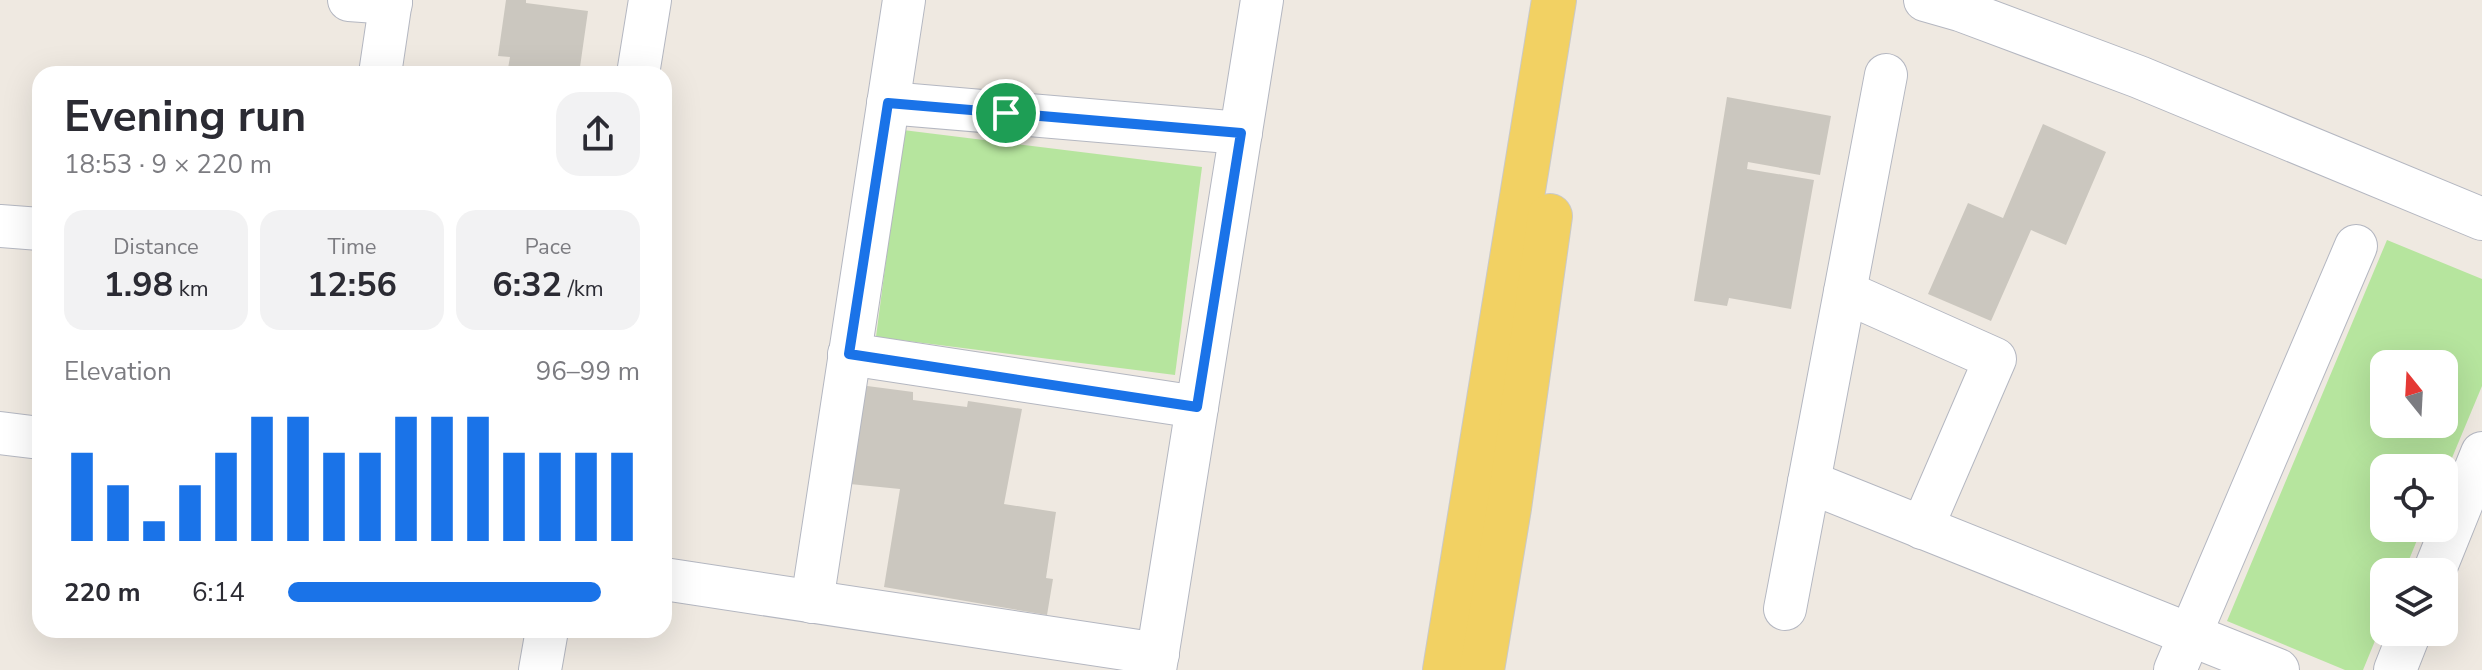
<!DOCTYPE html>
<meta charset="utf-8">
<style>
body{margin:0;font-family:"Nunito Sans",sans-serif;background:#f2f2f3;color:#2b2b33;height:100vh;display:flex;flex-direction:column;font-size:30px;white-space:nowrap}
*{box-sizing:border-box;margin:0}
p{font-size:26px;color:#7c7c81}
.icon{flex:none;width:44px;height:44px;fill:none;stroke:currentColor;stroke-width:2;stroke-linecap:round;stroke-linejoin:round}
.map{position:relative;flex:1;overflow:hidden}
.sheet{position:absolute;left:32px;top:66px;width:640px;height:572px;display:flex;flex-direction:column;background:#fff;border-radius:24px;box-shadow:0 8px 32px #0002}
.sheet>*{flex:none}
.needle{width:52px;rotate:342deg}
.fabs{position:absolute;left:2370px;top:350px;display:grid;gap:16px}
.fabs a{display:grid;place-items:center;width:88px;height:88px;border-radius:16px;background:#fff;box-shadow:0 8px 32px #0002;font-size:40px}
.pin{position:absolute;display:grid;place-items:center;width:68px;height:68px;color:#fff;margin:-34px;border:4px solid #fff;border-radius:50%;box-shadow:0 2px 8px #0007}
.round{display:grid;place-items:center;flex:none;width:84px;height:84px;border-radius:24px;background:#f2f2f3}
.summary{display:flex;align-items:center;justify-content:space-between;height:136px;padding:0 32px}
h1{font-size:44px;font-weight:700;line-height:60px}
.figures{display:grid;grid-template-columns:repeat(3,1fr);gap:12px;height:136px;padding:8px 32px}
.figures div{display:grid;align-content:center;border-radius:20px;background:#f2f2f3;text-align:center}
.figures b{font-size:34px;font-weight:700}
.figures small{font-size:22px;font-weight:400}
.figures p{font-size:22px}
.chart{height:224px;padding:16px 32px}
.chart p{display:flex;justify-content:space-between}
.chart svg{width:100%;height:144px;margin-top:8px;stroke:#1a73e8;stroke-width:6}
ul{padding:0 32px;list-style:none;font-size:26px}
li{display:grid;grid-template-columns:128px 96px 1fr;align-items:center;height:60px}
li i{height:20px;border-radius:10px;background:#1a73e8}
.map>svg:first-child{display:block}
.green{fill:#b6e59e;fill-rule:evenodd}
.building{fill:#cbc7bf}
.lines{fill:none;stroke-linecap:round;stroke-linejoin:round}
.minor-casing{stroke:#b4b7c1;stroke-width:44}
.major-casing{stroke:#c9c9c9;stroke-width:46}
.minor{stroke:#fff;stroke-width:42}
.major{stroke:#f2d163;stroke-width:44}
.route-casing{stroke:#fff;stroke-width:16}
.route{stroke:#1a73e8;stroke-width:10}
</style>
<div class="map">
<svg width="2482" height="670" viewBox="0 0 2482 670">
<rect width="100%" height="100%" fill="#efe9e1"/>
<g class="green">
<polygon points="903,130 1202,167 1175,375 876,337"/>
<path d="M2387 240 2482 279V386L2444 477V468H2384V528H2422L2404 572H2384V619L2363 670H2345L2227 621ZM2384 364H2444V424H2384Z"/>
</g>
<g class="building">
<polygon points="506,0 526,0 526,3 588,11 579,74 507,74 510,57 498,56"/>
<polygon points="1727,97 1831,116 1820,175 1748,162 1747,169 1814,180 1791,309 1729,298 1727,306 1694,301"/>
<polygon points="2043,124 2106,152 2066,245 2031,230 1991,321 1928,294 1968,203 2003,218"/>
<polygon points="852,384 913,392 913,400 967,407 968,401 1022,409 1004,504 1056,512 1046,578 1053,579 1047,615 884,587 900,489 840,483"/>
</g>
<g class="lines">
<defs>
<g id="minor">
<polyline points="349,0 391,3"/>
<polyline points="1925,0 1960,10 2139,77 2482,219"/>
<polyline points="380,74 391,0"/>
<polyline points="638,74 650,0"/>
<polyline points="888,103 1241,133"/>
<polyline points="0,226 40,229"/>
<polyline points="1845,292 1995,359 1922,528"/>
<polyline points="849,354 1197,407"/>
<polyline points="0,433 40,438"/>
<polyline points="1809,482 2278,670"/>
<polyline points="2434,572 2482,453"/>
<polyline points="664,579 1158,654"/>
<polyline points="812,602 904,0"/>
<polyline points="1785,609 1886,75"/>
<polyline points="540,670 547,630"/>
<polyline points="1155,670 1262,0"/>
<polyline points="2175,670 2356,246"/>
<polyline points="2395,670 2410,632"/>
</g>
<g id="major">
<polyline points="1445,670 1554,0"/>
<polyline points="1482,670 1509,508 1550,216"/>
</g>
</defs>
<use href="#minor" class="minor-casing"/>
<use href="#major" class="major-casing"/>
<use href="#minor" class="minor"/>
<use href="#major" class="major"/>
</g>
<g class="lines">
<defs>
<polygon id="route" points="888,103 1241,133 1197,407 849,354"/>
</defs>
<use href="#route" class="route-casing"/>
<use href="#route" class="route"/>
</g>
</svg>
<div class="fabs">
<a><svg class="needle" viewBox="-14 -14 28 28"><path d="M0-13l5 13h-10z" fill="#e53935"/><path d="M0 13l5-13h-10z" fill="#7c7c81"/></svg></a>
<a><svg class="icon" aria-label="locate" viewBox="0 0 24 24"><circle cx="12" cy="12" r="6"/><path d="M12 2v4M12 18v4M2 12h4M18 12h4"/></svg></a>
<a><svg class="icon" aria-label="layers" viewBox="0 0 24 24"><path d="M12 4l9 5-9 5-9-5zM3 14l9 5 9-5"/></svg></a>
</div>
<div class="pin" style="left:1006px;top:113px;background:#1e9e55"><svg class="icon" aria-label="arrive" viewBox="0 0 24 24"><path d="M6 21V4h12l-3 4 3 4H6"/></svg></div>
<section class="sheet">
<div class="summary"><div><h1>Evening run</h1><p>18:53 · 9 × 220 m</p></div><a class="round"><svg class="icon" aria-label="share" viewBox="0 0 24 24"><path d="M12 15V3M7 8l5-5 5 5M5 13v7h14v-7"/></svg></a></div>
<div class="figures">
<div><p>Distance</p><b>1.98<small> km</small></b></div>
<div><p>Time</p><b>12:56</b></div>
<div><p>Pace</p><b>6:32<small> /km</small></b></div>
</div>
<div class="chart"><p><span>Elevation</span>96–99 m</p>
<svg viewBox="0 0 160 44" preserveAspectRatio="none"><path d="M5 44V17M15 44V27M25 44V38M35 44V27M45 44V17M55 44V6M65 44V6M75 44V17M85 44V17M95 44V6M105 44V6M115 44V6M125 44V17M135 44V17M145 44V17M155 44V17"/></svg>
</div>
<ul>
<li><b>220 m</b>6:14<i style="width:89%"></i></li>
</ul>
</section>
</div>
